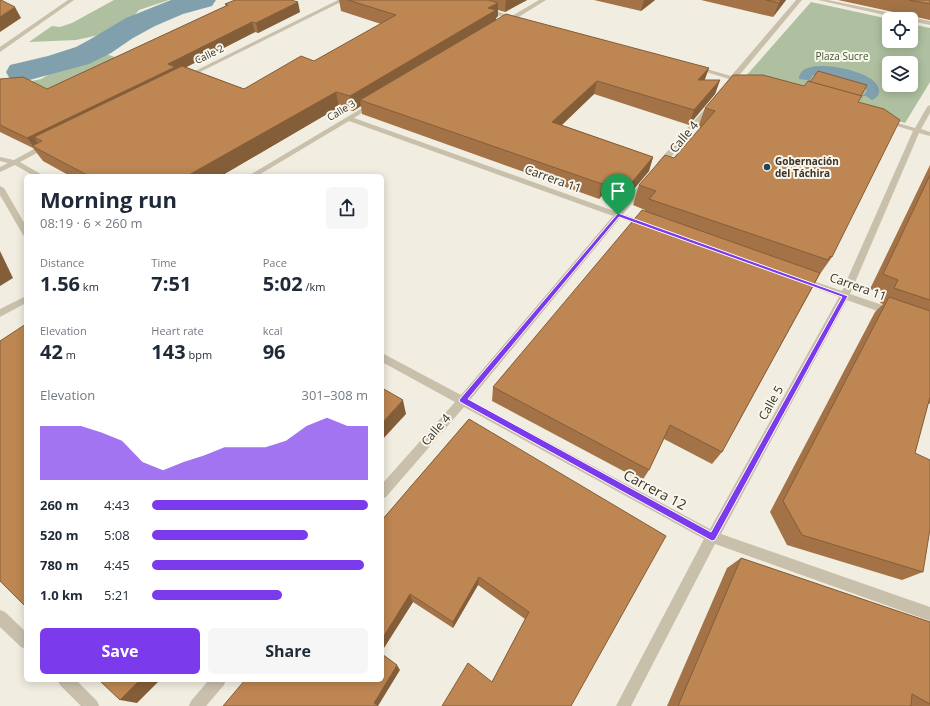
<!DOCTYPE html>
<meta charset="utf-8">
<style>
body{margin:0;font-family:"Open Sans",sans-serif;background:#f6f6f7;color:#1f2937;height:100vh;display:flex;flex-direction:column;font-size:15px;white-space:nowrap}
*{box-sizing:border-box;margin:0}
p{font-size:13px;color:#747a83}
.icon{flex:none;width:22px;height:22px;fill:none;stroke:currentColor;stroke-width:2;stroke-linecap:round;stroke-linejoin:round}
.map{position:relative;flex:1;overflow:hidden}
.side{position:absolute;left:24px;top:174px;width:360px;height:508px;display:flex;flex-direction:column;background:#fff;border-radius:6px;box-shadow:0 2px 10px #0003}
.side>*{flex:none}
.buttons{position:absolute;left:882px;top:12px;display:grid;gap:8px}
.buttons a{display:grid;place-items:center;width:36px;height:36px;border-radius:6px;background:#fff;box-shadow:0 2px 10px #0003;font-size:20px}
.pin{position:absolute;display:grid;place-items:center;width:34px;height:34px;color:#fff;margin:-41px -17px;border-radius:50% 50% 50% 0;rotate:-45deg;box-shadow:0 0 4px #0007}
.pin .icon{rotate:45deg}
.round{display:grid;place-items:center;flex:none;width:42px;height:42px;border-radius:6px;background:#f6f6f7}
.head{display:flex;align-items:center;justify-content:space-between;height:68px;padding:0 16px}
h1{font-size:22px;font-weight:700;line-height:30px}
.figures{display:grid;grid-template-columns:repeat(3,1fr);gap:6px;height:68px;padding:4px 16px}
.figures div{display:grid;align-content:center}
.figures b{font-size:20px;font-weight:700}
.figures small{font-size:11px;font-weight:400}
.figures p{font-size:11px}
.chart{height:112px;padding:8px 16px}
.chart p{display:flex;justify-content:space-between}
.chart svg{width:100%;height:72px;margin-top:4px;fill:#7c3aed;opacity:.7}
.primary-button{display:flex;gap:8px;margin-top:auto;padding:8px 16px}
.primary-button a{flex:1;height:46px;border-radius:6px;background:#7c3aed;color:#fff;font-size:16px;font-weight:700;line-height:46px;text-align:center}
.primary-button a+a{background:#f6f6f7;color:#1f2937}
ul{padding:0 16px;list-style:none;font-size:13px}
li{display:grid;grid-template-columns:64px 48px 1fr;align-items:center;height:30px}
li i{height:10px;border-radius:5px;background:#7c3aed}
.map>svg:first-child{display:block}
.green{fill:#aec0a0;fill-rule:evenodd}
.water{fill:#80a0ad;fill-rule:evenodd}
.lines{fill:none;stroke-linecap:round;stroke-linejoin:round}
.river{fill:#80a0ad;fill-rule:evenodd}
.minor{fill:#c9c0ac;fill-rule:evenodd}
.wall{fill:#a37347}
.shaded-wall{fill:#845e39}
.building{fill:#bd8652;stroke:#845e39}
.route{fill:#7c3aed;stroke:#fff;fill-rule:evenodd}
.poi-dot{fill:#234656;stroke:#f9f6ec;stroke-width:1.5}
.labels{text-anchor:middle;stroke-width:4;stroke-linejoin:round;paint-order:stroke}
.far-street-label{font-size:10px;fill:#38322a;stroke:#f9f6ec}
.far-park-label{font-size:10px;fill:#3e5430;stroke:#f9f6ec}
.far-poi-label{font-size:10px;font-weight:bold;fill:#38322a;stroke:#f9f6ec;text-anchor:start}
.street-label{font-size:12px;fill:#38322a;stroke:#f9f6ec}
.near-street-label{font-size:14px;fill:#38322a;stroke:#f9f6ec}
</style>
<div class="map">
<svg width="930" height="706" viewBox="0 0 930 706">
<rect width="100%" height="100%" fill="#f1ede0"/>
<g class="green">
<polygon points="114,0 169,0 139,10 129,21 99,35 76,40 29,42 52,26 60,27 72,23"/>
<path d="M811 2 889 19V41H911V24L930 28V82L905 123 745 77ZM889 63H911V85H889Z"/>
<polygon points="103,53 118,58 54,99 0,85 32,81 41,79 62,67 94,55"/>
</g>
<path class="water" d="M823 66C836 66 877 73 879 90 880 95 876 98 872 100L866 96H857L816 85 807 80 799 79C799 67 814 66 823 66ZM813 75 867 90 864 95 810 80Z"/>
<g class="lines">
<polygon class="river" points="171,0 216,0 212,6 183,14 155,26 133,38 111,53 89,64 22,82 10,79 6,72 10,65 48,56 76,47 89,40 126,18"/>
<g class="minor">
<polygon points="68,0 74,0 0,52 0,47"/>
<polygon points="338,0 345,0 188,78 183,77"/>
<polygon points="539,0 546,0 517,18 519,19 508,21 509,19 483,10 486,8 512,16"/>
<polygon points="796,0 802,0 737,78 740,79 740,81 734,81 730,85 726,85 725,84 729,79 693,68 696,66 731,76"/>
<polygon points="818,0 828,0 930,21 930,25 911,21 911,19 902,19"/>
<polygon points="374,101 376,102 376,104 354,118 617,212 643,180 649,180 649,184 623,214 649,223 650,225 649,227 643,227 620,218 470,400 710,529 839,297 799,282 798,280 802,277 842,291 913,131 881,121 884,119 915,128 927,107 930,105 930,113 921,129 930,132 930,136 919,133 850,294 894,309 896,312 891,316 847,300 721,534 930,607 930,621 715,544 631,706 616,706 704,539 464,407 386,497 382,499 382,484 455,402 382,362 382,353 461,395 613,216 349,121 257,176 248,176"/>
<polygon points="708,105 713,106 663,167 657,167 657,163"/>
<polygon points="43,144 49,144 50,146 20,162 44,176 34,176 15,165 0,172 0,167 8,163 0,161 0,157 14,160"/>
<polygon points="0,186 4,188 26,226 26,236 23,235 0,195"/>
<polygon points="26,296 26,303 0,317 0,309"/>
<polygon points="0,610 5,612 26,632 26,649 21,647 0,627"/>
<polygon points="58,680 76,680 97,701 99,706 81,706 60,685"/>
<polygon points="209,680 226,680 224,685 206,706 189,706 191,701"/>
</g>
</g>
<g class="wall">
<polygon points="339,0 527,0 505,12 498,10 498,16 496,18 496,20 709,68 704,80 720,80 715,94 689,125 594,94 562,125 653,157 649,171 624,201 604,193 599,199 362,114 361,106 353,111 339,107 221,176 70,176 43,161 33,148 0,132 0,79 47,89 215,11 226,6 225,4 300,12 258,33 255,32 186,67 244,89 314,61 381,24 341,11"/>
<polygon points="594,0 655,0 641,11"/>
<polygon points="701,0 786,0 773,17"/>
<polygon points="838,0 930,0 930,20"/>
<polygon points="858,102 832,257 820,274 722,452 712,464 664,439 649,470 642,481 492,401 493,387 645,211 645,210 633,205 639,185 674,158 700,128 698,127 705,108"/>
<polygon points="930,165 930,404 928,403 915,453 923,572 902,580 787,545 770,512 875,312 883,304 880,303 885,295 870,289"/>
<polygon points="469,419 571,706 492,682 525,619 478,585 453,628 413,602 382,651 382,520"/>
<polygon points="741,558 930,622 930,706 667,706 727,568"/>
</g>
<g class="shaded-wall">
<polygon points="506,0 527,0 505,12"/>
<polygon points="644,0 655,0 641,11"/>
<polygon points="781,0 786,0 773,17 779,3"/>
<polygon points="298,2 300,12 258,33 256,23"/>
<polygon points="498,3 498,16 496,18 496,24 360,100 361,106 353,111 350,96 488,8"/>
<polygon points="15,7 21,18 0,32 0,17"/>
<polygon points="252,22 255,32 42,141 34,137 40,146 34,147 27,138 168,64"/>
<polygon points="709,68 704,82 698,80"/>
<polygon points="720,80 715,94 689,125 694,110"/>
<polygon points="597,81 594,94 550,136 552,122"/>
<polygon points="336,92 339,107 221,176 187,176"/>
<polygon points="653,157 649,171 624,201 628,187"/>
<polygon points="607,179 604,193 599,199 602,184"/>
<polygon points="0,251 13,278 0,286"/>
<polygon points="403,400 406,414 382,440 382,423"/>
<polygon points="479,577 478,585 453,628 453,622"/>
<polygon points="410,594 413,602 382,651 382,639"/>
<polygon points="397,665 400,670 378,706 379,706 378,706 374,703"/>
<polygon points="140,680 160,680 137,703 120,700"/>
</g>
<g class="building">
<polygon points="0,0 1,0 15,7 0,17"/>
<polygon points="235,0 291,0 298,2 256,23 252,22 168,64 175,67 27,138 0,125 0,79 23,77 47,89 215,11 228,5 225,4"/>
<polygon points="348,0 489,0 498,3 488,8 496,10 350,96 336,92 187,176 89,176 32,146 42,141 34,137 182,66 244,89 301,56 314,61 396,15"/>
<polygon points="766,0 781,0 779,3"/>
<polygon points="909,0 930,0 930,4"/>
<polygon points="506,14 709,68 698,80 720,80 694,110 597,81 552,122 653,157 628,187 607,179 602,184 360,100"/>
<polygon points="818,71 867,85 861,96 810,82"/>
<polygon points="733,75 763,75 804,86 808,81 862,96 858,102 884,109 900,120 832,257 830,256 828,260 649,199 656,191 639,185 665,155 674,158 715,111 705,108"/>
<polygon points="930,175 930,300 894,288 898,280 883,274"/>
<polygon points="642,210 820,273 722,452 670,425 649,470 493,387"/>
<polygon points="889,297 930,311 930,397 915,453 930,460 930,529 923,572 802,535 783,501"/>
<polygon points="26,324 26,607 0,581 0,341"/>
<polygon points="382,388 403,400 382,423"/>
<polygon points="469,419 666,536 571,706 442,706 468,663 492,682 529,612 479,577 453,622 410,594 382,639 382,520"/>
<polygon points="741,558 930,622 930,704 912,694 911,706 678,706"/>
<polygon points="382,654 397,665 374,703 378,706 223,706 245,680 382,680"/>
<polygon points="99,680 140,680 120,700"/>
</g>
<path class="route" d="M618 213 848 296 715 540 712 541 460 402 459 400ZM619 217 842 297 711 532 468 399Z"/>
<circle class="poi-dot" cx="767" cy="167" r="4"/>
<g class="labels">
<g class="far-street-label">
<text transform="translate(209 54) rotate(-26)" y="4">Calle 2</text>
<text transform="translate(341 110) rotate(-31)" y="4">Calle 3</text>
</g>
<g class="far-park-label">
<text x="842" y="60">Plaza Sucre</text>
</g>
<g class="far-poi-label">
<text x="775" y="165">Gobernación<tspan x="775" dy="12">del Táchira</tspan></text>
</g>
<g class="street-label">
<text transform="translate(684 137) rotate(-50)" y="4">Calle 4</text>
<text transform="translate(553 179) rotate(20)" y="4">Carrera 11</text>
<text transform="translate(858 287) rotate(20)" y="4">Carrera 11</text>
<text transform="translate(771 403) rotate(-61)" y="4">Calle 5</text>
<text transform="translate(436 430) rotate(-49)" y="4">Calle 4</text>
</g>
<g class="near-street-label">
<text transform="translate(655 490) rotate(28)" y="5">Carrera 12</text>
</g>
</g>
</svg>
<div class="buttons">
<a><svg class="icon" aria-label="locate" viewBox="0 0 24 24"><circle cx="12" cy="12" r="6"/><path d="M12 2v4M12 18v4M2 12h4M18 12h4"/></svg></a>
<a><svg class="icon" aria-label="layers" viewBox="0 0 24 24"><path d="M12 4l9 5-9 5-9-5zM3 14l9 5 9-5"/></svg></a>
</div>
<div class="pin" style="left:618px;top:215px;background:#1e9e55"><svg class="icon" aria-label="arrive" viewBox="0 0 24 24"><path d="M6 21V4h12l-3 4 3 4H6"/></svg></div>
<section class="side">
<div class="head"><div><h1>Morning run</h1><p>08:19 · 6 × 260 m</p></div><a class="round"><svg class="icon" aria-label="share" viewBox="0 0 24 24"><path d="M12 15V3M7 8l5-5 5 5M5 13v7h14v-7"/></svg></a></div>
<div class="figures">
<div><p>Distance</p><b>1.56<small> km</small></b></div>
<div><p>Time</p><b>7:51</b></div>
<div><p>Pace</p><b>5:02<small> /km</small></b></div>
</div>
<div class="figures">
<div><p>Elevation</p><b>42<small> m</small></b></div>
<div><p>Heart rate</p><b>143<small> bpm</small></b></div>
<div><p>kcal</p><b>96</b></div>
</div>
<div class="chart"><p><span>Elevation</span>301–308 m</p>
<svg viewBox="0 0 160 44" preserveAspectRatio="none"><path d="M0 44V11L10 11L20 11L30 15L40 20L50 33L60 38L70 33L80 29L90 24L100 24L110 24L120 20L130 11L140 6L150 11L160 11V44z"/></svg>
</div>
<ul>
<li><b>260 m</b>4:43<i style="width:100%"></i></li>
<li><b>520 m</b>5:08<i style="width:72%"></i></li>
<li><b>780 m</b>4:45<i style="width:98%"></i></li>
<li><b>1.0 km</b>5:21<i style="width:60%"></i></li>
</ul>
<div class="primary-button"><a>Save</a><a>Share</a></div>
</section>
</div>
